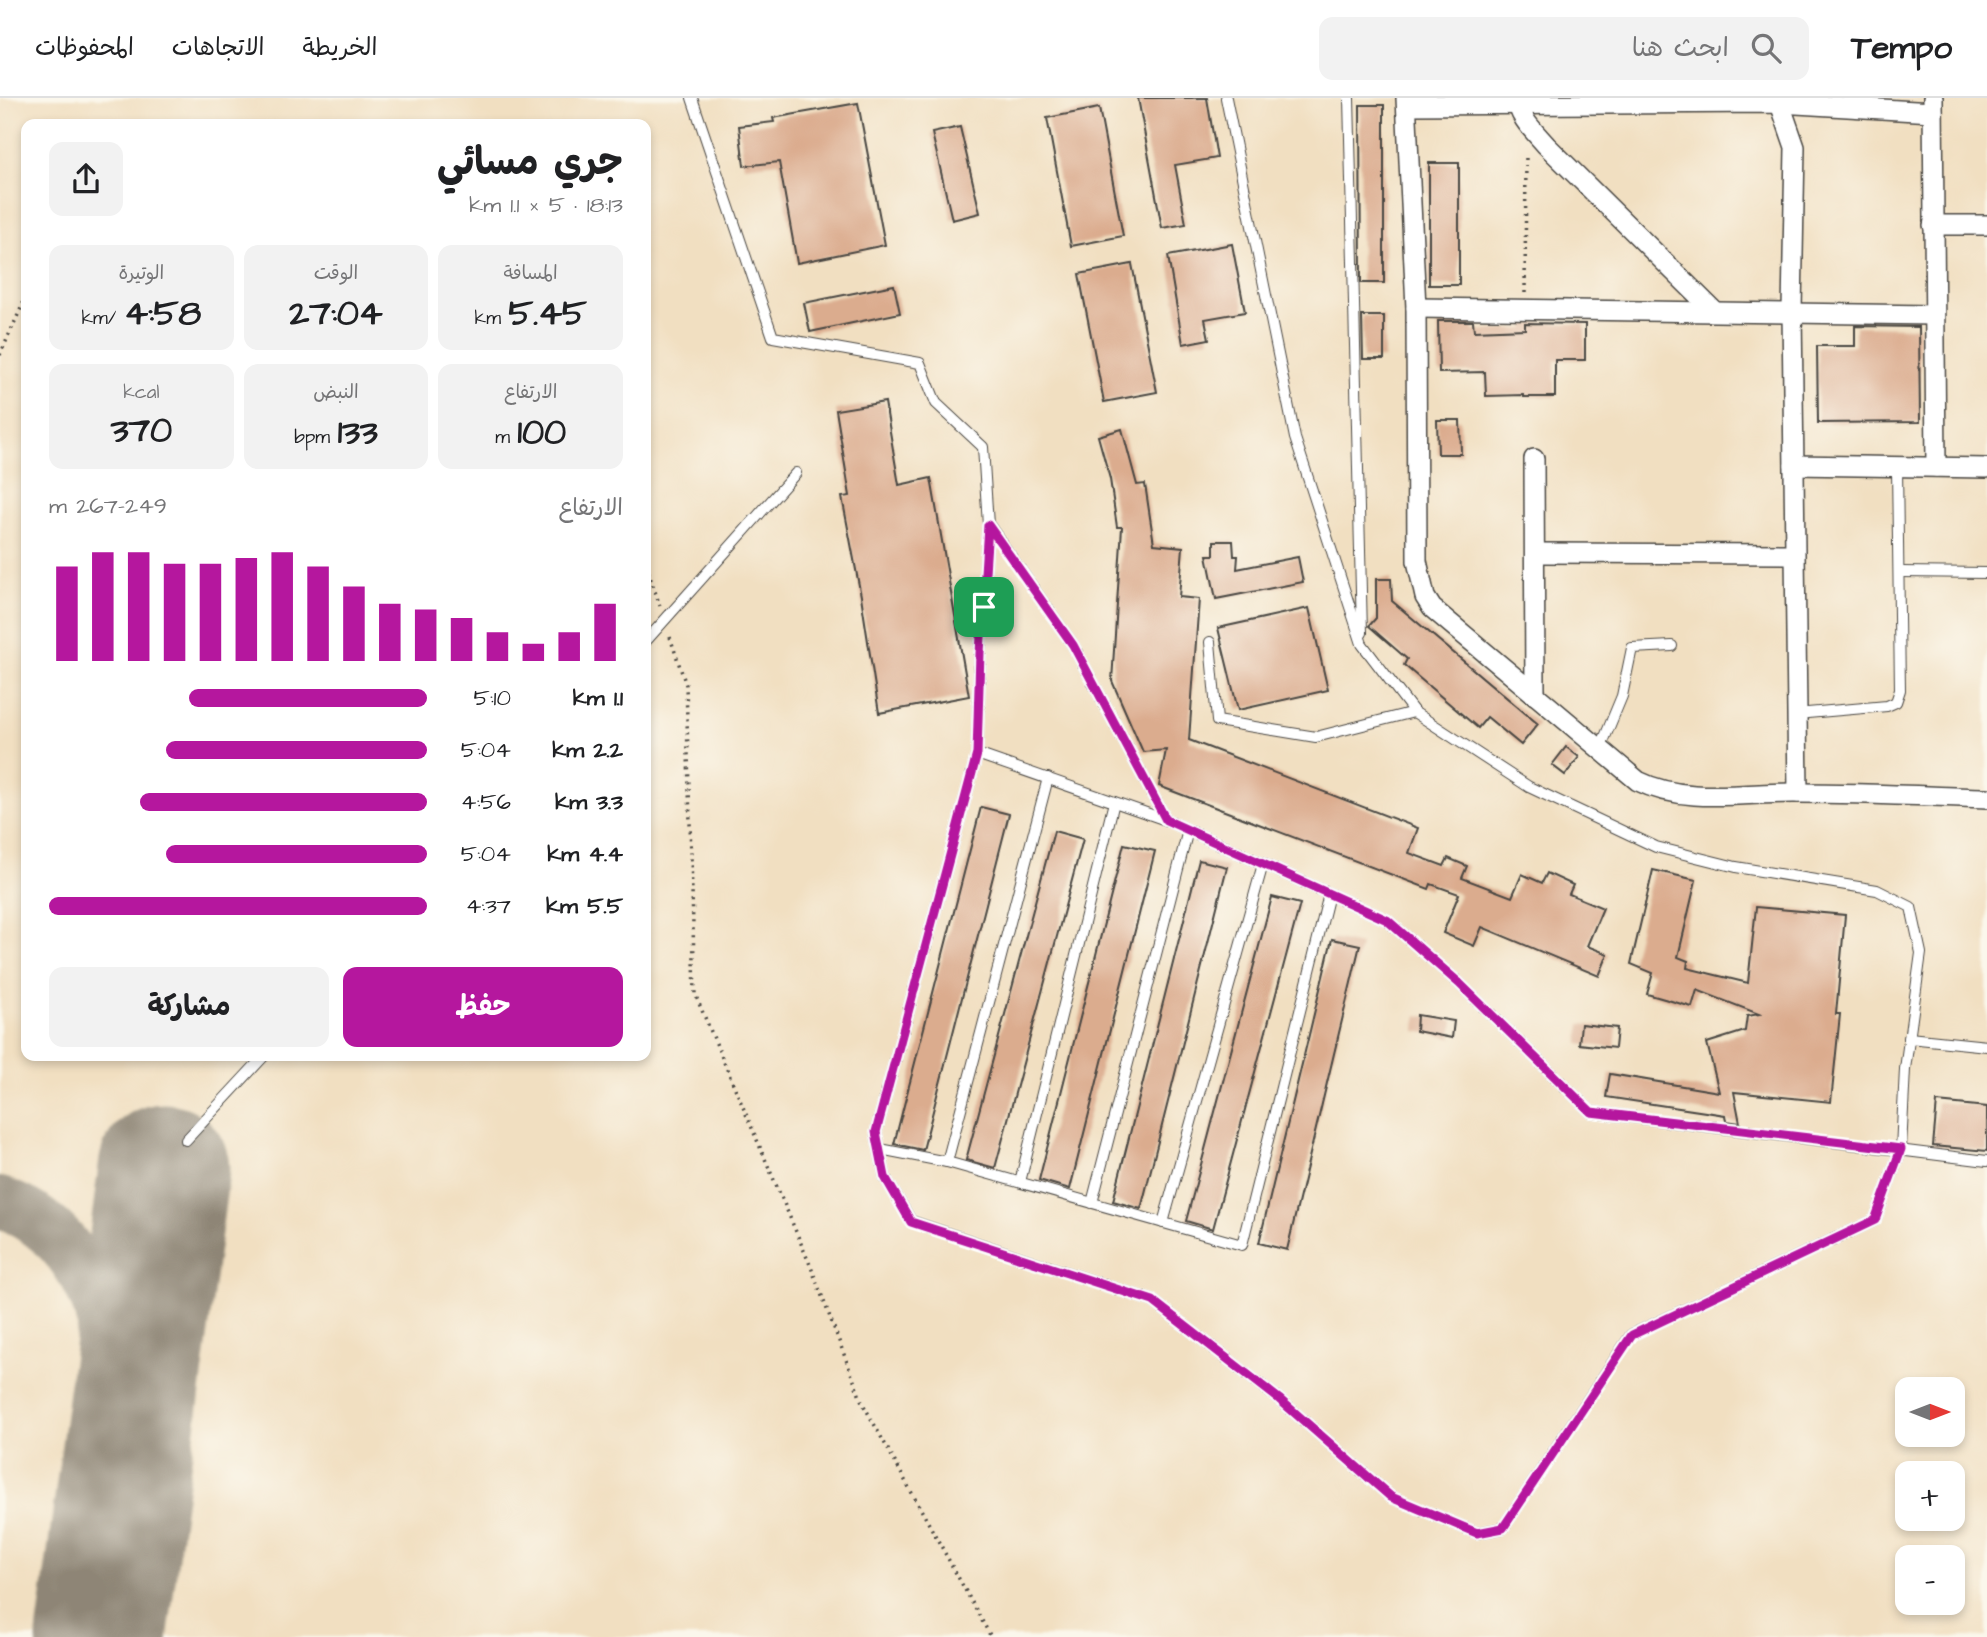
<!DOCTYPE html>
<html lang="ar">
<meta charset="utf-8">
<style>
body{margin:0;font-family:"Architects Daughter","Playpen Sans Arabic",sans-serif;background:#f2f2f2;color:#202124;direction:rtl;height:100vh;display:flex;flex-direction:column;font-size:26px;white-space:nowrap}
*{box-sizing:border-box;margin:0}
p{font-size:23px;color:#757577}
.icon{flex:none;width:38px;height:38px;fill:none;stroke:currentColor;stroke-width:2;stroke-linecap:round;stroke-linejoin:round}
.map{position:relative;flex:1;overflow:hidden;direction:ltr}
.drawer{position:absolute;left:21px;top:21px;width:630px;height:942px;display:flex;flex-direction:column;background:#fff;border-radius:14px;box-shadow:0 4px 10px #0003;direction:rtl}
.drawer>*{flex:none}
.needle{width:46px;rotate:90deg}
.controls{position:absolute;left:1895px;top:1279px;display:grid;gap:14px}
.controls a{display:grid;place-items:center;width:70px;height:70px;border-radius:14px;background:#fff;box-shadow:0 4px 10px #0003;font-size:35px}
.pin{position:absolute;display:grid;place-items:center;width:60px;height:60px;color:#fff;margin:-30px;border-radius:14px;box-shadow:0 4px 10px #0006}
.round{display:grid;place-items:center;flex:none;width:74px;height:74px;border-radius:14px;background:#f2f2f2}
.head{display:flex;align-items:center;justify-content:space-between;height:119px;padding:0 28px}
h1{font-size:38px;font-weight:700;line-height:52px}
.figures{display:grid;grid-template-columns:repeat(3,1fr);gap:10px;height:119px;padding:7px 28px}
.figures div{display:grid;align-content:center;border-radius:14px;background:#f2f2f2;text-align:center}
.figures b{font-size:35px;font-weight:700}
.figures small{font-size:19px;font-weight:400}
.figures p{font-size:19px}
.chart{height:196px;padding:14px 28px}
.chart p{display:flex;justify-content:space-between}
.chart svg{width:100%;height:126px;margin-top:7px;stroke:#b5179e;stroke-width:6}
.button{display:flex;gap:14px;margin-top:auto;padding:14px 28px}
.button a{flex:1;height:80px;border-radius:14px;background:#b5179e;color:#fff;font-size:28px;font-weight:700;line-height:80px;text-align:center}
.button a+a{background:#f2f2f2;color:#202124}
ul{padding:0 28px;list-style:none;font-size:23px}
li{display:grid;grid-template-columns:112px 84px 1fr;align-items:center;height:52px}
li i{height:18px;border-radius:9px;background:#b5179e}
header{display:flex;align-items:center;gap:42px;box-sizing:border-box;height:98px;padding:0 35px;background:#fff;border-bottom:2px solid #e0e0e0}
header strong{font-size:33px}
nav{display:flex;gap:38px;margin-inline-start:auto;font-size:24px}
.search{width:490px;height:63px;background:#f2f2f2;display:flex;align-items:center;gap:18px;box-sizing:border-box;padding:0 24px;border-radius:14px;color:#757577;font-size:26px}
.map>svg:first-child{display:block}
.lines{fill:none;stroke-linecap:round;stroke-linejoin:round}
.taxiway{stroke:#8e8576;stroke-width:52}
.runway{stroke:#8e8576;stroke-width:131}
.building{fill:#dbac8e}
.lane-casing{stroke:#494642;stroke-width:12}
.street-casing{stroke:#494642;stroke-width:22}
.path{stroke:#494642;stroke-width:3.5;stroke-dasharray:2 5;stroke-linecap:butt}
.lane{stroke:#fff;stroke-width:10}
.street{stroke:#fff;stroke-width:19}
.route-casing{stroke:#fff;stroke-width:14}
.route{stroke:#b5179e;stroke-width:9}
</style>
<header>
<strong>Tempo</strong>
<div class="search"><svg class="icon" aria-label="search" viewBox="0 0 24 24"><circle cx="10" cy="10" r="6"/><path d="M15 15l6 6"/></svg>ابحث هنا</div>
<nav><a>الخريطة</a><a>الاتجاهات</a><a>المحفوظات</a></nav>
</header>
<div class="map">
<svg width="1987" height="1539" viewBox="0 0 1987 1539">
<rect width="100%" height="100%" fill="#fbf7ec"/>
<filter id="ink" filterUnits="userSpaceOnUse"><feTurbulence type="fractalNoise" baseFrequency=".0143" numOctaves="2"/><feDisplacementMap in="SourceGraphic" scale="14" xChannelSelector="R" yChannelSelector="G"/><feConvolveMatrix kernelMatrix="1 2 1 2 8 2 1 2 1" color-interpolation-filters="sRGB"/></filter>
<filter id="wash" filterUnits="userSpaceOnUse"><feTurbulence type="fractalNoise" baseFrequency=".00686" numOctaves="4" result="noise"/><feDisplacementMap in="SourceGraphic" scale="28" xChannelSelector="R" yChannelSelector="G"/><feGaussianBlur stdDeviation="1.57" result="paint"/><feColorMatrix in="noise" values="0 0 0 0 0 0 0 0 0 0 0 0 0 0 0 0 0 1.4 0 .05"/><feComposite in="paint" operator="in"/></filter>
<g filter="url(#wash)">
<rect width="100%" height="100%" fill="#f1dfc1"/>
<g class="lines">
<path class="taxiway" d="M0 1105C103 1138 118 1263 126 1356"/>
<polyline class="runway" points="102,1539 164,1071"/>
</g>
<g id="blocks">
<g class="building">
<polygon points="1138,0 1207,0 1217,60 1175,67 1186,126 1162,130"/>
<polygon points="858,5 885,147 797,165 779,64 744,68 739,28 774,24 773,20"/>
<polygon points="1360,7 1384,7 1384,185 1361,185"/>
<polygon points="1099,10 1123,138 1071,148 1047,20"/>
<polygon points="960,29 980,115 952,122 932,35"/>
<rect x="1429" y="65" width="30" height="122"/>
<polygon points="1232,146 1245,214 1205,221 1209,241 1183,246 1168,158"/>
<polygon points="1132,166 1157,294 1104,304 1079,176"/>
<polygon points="894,187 900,215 810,234 804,205"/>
<polygon points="1362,218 1384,218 1384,261 1363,261"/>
<polygon points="1438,223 1473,223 1474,233 1525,231 1525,225 1585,226 1585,262 1555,262 1555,299 1524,299 1524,297 1486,298 1485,274 1439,275"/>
<polygon points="1855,228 1919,229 1920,324 1818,325 1817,248 1855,248"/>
<polygon points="885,304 899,387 931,380 969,598 879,615 861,498 842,399 850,398 836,312"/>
<polygon points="1437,322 1460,322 1461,356 1438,356"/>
<polygon points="1122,331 1137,387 1145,386 1154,446 1183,449 1179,499 1199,501 1189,642 1418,730 1409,755 1444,768 1448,760 1467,768 1462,780 1512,799 1522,776 1542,785 1547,775 1573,787 1569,796 1603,810 1587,848 1608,856 1599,878 1482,829 1474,848 1443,835 1459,796 1431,786 1429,791 1159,688 1166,652 1143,654 1112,583 1122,429 1117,429 1110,381 1098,338"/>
<polygon points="1214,443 1233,443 1234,458 1238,458 1237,471 1298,459 1303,484 1216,501 1207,457 1214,457"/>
<polygon points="1376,481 1391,481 1392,503 1538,626 1521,647 1487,619 1478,630 1404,567 1407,561 1369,528 1376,520"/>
<polygon points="1309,510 1328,592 1238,612 1218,530"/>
<polygon points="1566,649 1579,659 1565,677 1552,667"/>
<polygon points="981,709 1009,716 923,1052 899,1047 894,1046"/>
<polygon points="1054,733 1083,741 995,1070 966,1062"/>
<polygon points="1124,746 1155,753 1070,1091 1039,1082"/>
<polygon points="1199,762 1227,769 1141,1111 1113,1103"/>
<polygon points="1653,772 1696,782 1678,859 1688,863 1687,870 1748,885 1756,809 1845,817 1836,916 1840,916 1831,1004 1734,994 1740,1025 1726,1023 1725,1017 1606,999 1610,976 1719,994 1707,945 1745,933 1747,918 1759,916 1697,892 1692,909 1647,896 1653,875 1631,866"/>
<polygon points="1272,799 1300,806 1213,1131 1186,1123"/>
<polygon points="1332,841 1360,847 1287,1152 1259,1145"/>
<polygon points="1417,917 1454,923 1452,940 1416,933"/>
<polygon points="1581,926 1617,930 1615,950 1579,946"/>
<polygon points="1937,1004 1987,1009 1987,1053 1933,1048"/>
</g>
</g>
</g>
<g filter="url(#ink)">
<use href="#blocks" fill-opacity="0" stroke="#494642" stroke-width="2"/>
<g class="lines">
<defs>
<g id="lane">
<polyline points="692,0 773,239 920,265 936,305 983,349 988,427 980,555 977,656 876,1034 885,1079 911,1123 1153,1203 1279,1301 1391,1399 1477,1435 1503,1430 1631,1237 1875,1122 1901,1051 1905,971 1921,855 1911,809 1877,792 1736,769 1656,749 1529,689 1414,614 1362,546 1295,340 1226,0"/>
<polyline points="1349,0 1362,535"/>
<polyline points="989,427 1073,547 1166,722 1387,822 1459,885 1591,1014 1987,1063"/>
<polyline points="1900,474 1987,475"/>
<polyline points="646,543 796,375"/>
<polyline points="1210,544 1217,623 1316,639 1414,614"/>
<polyline points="1796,616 1887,608 1896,604 1900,592 1897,369"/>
<polyline points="1600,651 1622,598 1632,550 1672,548"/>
<polyline points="977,656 1166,722"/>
<polyline points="1909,940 1987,948"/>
<polyline points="186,1042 265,957"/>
<polyline points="880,1051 947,1064 1048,680"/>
<polyline points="947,1064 1242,1147 1329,796"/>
<polyline points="1020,1084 1114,704"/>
<polyline points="1092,1105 1188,732"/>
<polyline points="1163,1125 1263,766"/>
</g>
<g id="street">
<path d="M1406 0 1416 210 1417 463 1425 499 1432 510 1638 683C1686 707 1747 694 1798 695 1861 695 1924 698 1987 700"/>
<path d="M1517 0C1518 19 1534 33 1546 47L1714 213"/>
<polyline points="1778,0 1795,49 1792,213 1798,695"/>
<polyline points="1933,0 1936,369"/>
<polyline points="1407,7 1779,5 1933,14"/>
<polyline points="1933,127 1987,127"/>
<polyline points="1416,210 1934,217"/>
<polyline points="1534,361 1535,597"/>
<polyline points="1794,367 1987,370"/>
<polyline points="1536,455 1793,456"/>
</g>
</defs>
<use href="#lane" class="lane-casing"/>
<use href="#street" class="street-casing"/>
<g class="path">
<polyline points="1525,195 1526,55"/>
<polyline points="0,257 26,199"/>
<polyline points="646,467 660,508"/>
<polyline points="670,539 686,587 695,896 811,1169 862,1304 991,1539"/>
</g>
<use href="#lane" class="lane"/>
<use href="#street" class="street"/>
</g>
</g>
<g class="lines" filter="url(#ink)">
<defs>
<polygon id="route" points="988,427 1073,547 1166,722 1387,822 1459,885 1591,1014 1901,1051 1875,1122 1632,1237 1503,1430 1477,1435 1391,1399 1279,1301 1153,1203 911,1124 885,1079 876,1034 977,656 980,555"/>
</defs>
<use href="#route" class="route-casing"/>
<use href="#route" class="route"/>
</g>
</svg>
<div class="controls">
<a><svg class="needle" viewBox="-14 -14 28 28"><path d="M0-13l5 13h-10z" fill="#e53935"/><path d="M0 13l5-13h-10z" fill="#757577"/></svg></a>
<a>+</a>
<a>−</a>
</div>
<div class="pin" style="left:984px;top:509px;background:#1e9e55"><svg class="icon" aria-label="arrive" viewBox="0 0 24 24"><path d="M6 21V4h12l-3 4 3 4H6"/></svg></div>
<section class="drawer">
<div class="head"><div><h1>جري مسائي</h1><p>18:13 · 5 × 1.1 km</p></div><a class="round"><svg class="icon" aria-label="share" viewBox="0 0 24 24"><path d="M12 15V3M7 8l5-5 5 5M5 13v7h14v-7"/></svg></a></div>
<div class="figures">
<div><p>المسافة</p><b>5.45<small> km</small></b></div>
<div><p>الوقت</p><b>27:04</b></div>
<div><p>الوتيرة</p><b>4:58<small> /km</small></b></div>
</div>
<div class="figures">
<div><p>الارتفاع</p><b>100<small> m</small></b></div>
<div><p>النبض</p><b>133<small> bpm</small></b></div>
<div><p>kcal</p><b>370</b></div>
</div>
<div class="chart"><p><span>الارتفاع</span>249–267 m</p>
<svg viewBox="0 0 160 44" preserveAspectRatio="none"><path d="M5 44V11M15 44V6M25 44V6M35 44V10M45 44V10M55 44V8M65 44V6M75 44V11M85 44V18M95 44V24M105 44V26M115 44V29M125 44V34M135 44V38M145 44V34M155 44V24"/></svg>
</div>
<ul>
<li><b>1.1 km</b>5:10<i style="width:63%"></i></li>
<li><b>2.2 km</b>5:04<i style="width:69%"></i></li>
<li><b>3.3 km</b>4:56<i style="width:76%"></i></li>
<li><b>4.4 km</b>5:04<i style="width:69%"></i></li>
<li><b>5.5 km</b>4:37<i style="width:100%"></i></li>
</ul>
<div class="button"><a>حفظ</a><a>مشاركة</a></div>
</section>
</div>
